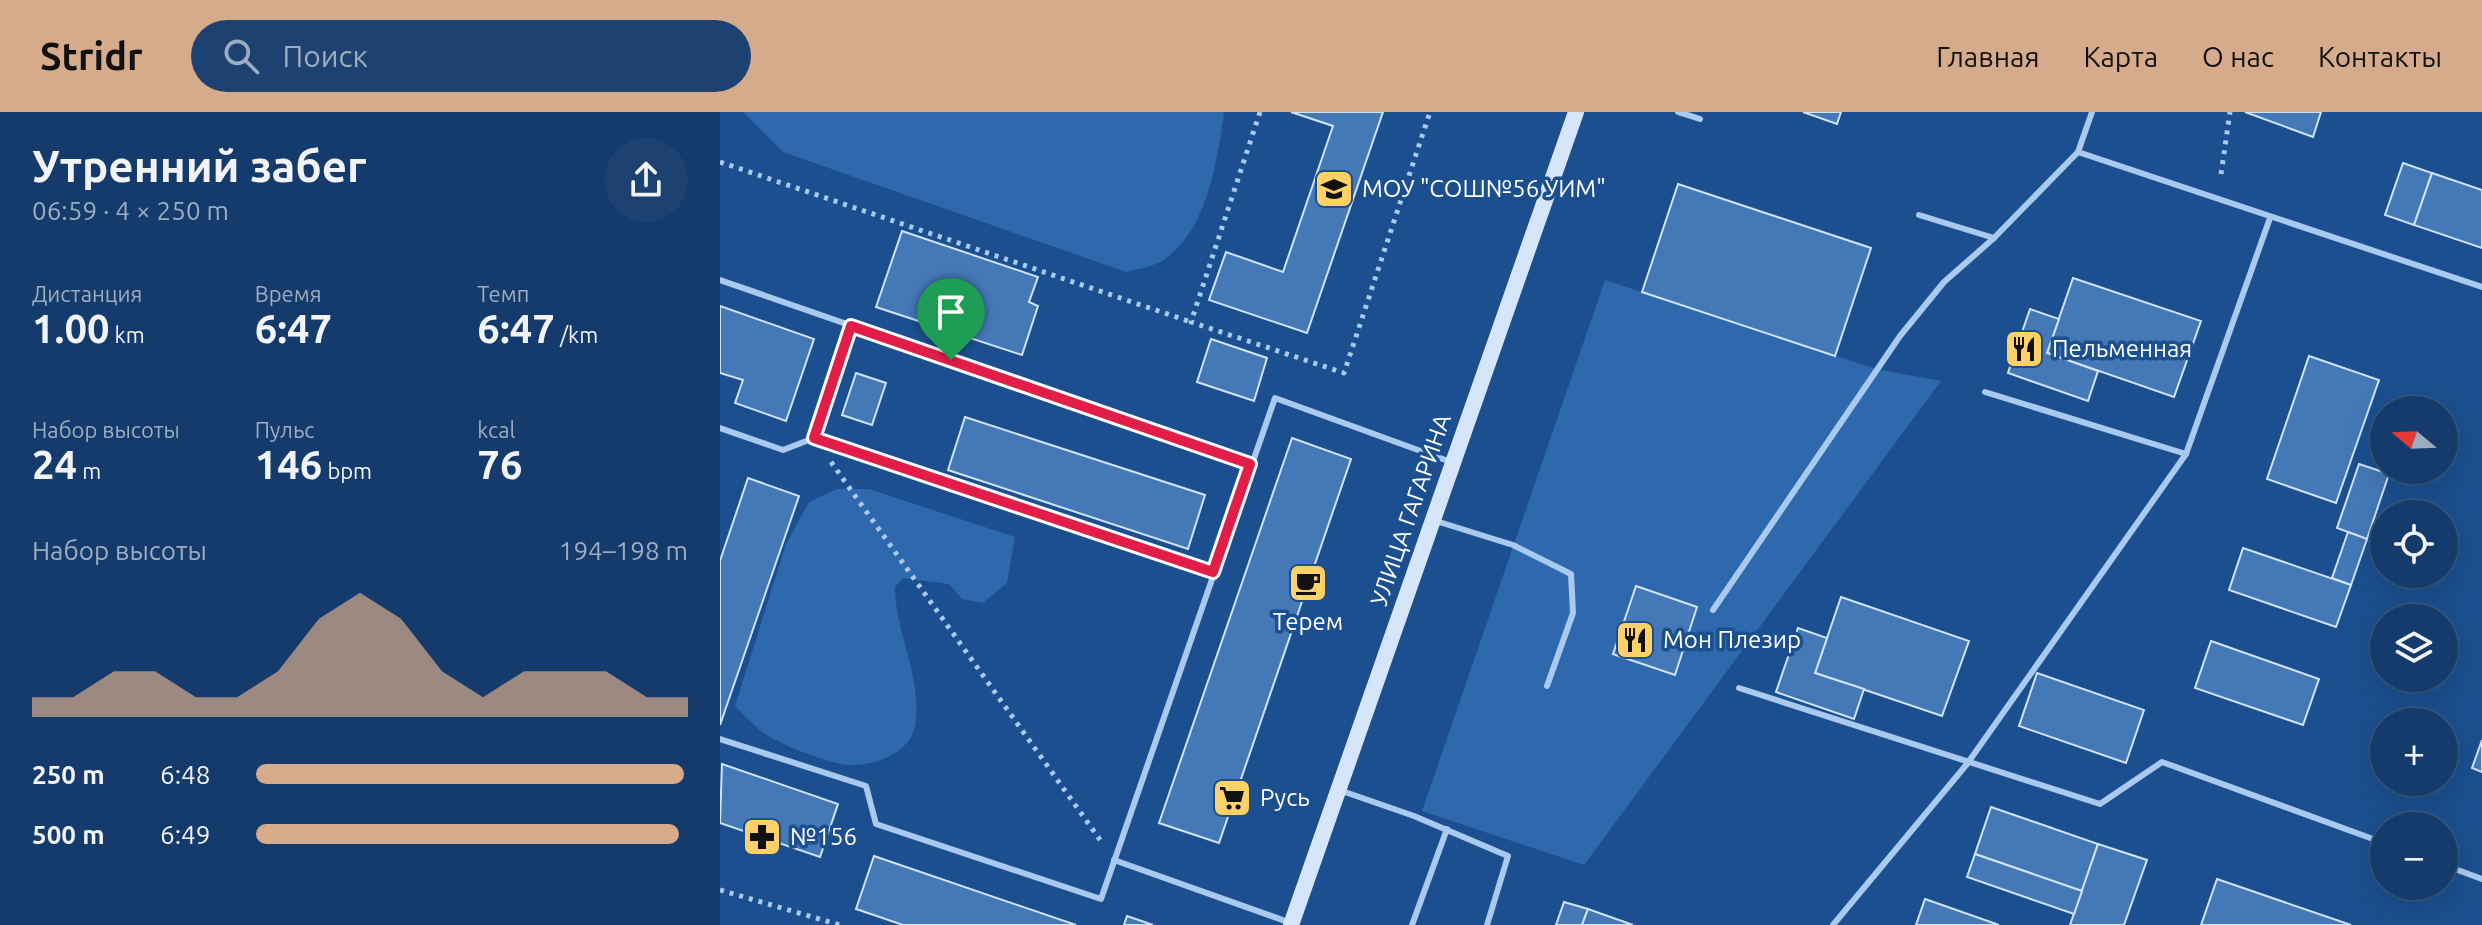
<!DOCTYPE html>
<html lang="ru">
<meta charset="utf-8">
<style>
body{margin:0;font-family:Ubuntu,sans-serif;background:#1d4271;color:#f1f3f6;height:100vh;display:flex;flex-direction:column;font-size:30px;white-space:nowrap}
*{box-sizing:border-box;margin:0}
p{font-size:26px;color:#9dadc1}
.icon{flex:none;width:44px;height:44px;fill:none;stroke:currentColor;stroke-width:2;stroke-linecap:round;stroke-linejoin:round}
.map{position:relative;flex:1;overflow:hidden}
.drawer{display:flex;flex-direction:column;background:#143b6b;width:720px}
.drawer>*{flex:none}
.needle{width:52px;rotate:289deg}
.controls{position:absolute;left:1650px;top:284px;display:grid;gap:16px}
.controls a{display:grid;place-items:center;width:88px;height:88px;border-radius:50%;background:#143b6b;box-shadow:0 8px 32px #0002,0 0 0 2px #33557e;font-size:40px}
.pin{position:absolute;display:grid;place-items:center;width:68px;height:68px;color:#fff;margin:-82px -34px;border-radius:50% 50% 50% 0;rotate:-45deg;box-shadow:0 0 8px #0007}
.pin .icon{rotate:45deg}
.round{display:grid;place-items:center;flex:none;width:84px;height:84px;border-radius:42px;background:#1d4271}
.head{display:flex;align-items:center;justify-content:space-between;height:136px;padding:0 32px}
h1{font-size:44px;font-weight:600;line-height:60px}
.stats{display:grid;grid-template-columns:repeat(3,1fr);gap:12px;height:136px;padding:8px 32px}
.stats div{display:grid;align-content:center}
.stats b{font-size:40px;font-weight:600}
.stats small{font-size:22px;font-weight:400}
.stats p{font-size:22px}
.chart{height:224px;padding:16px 32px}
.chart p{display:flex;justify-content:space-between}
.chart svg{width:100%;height:144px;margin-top:8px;fill:#d6ab8b;opacity:.7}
ul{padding:0 32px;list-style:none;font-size:26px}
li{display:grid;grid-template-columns:128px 96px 1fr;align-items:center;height:60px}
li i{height:20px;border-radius:10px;background:#d6ab8b}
header{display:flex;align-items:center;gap:48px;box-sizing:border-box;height:112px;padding:0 40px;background:#d6ab8b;color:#111}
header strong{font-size:38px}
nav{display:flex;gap:44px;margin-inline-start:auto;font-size:28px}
.search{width:560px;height:72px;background:#1d4271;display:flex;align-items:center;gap:20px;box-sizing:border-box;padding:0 28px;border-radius:44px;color:#9dadc1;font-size:30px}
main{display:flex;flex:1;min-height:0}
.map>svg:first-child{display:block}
.green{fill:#2e69ad}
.building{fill:#4478b7;stroke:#cfe3fa;stroke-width:2}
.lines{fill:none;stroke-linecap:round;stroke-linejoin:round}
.path{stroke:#a9c9ee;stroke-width:5;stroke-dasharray:4 6;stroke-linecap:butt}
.lane{stroke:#a9c9ee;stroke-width:6}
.secondary{stroke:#d6e6fa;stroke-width:16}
.route-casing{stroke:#fff;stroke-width:16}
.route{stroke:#e11d48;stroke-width:10}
.labels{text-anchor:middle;stroke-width:7;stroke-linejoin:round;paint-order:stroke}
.poi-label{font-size:24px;fill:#fff;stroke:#1b4f8f;text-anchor:start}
.street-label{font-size:24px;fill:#fff;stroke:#1b4f8f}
</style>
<header>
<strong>Stridr</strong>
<div class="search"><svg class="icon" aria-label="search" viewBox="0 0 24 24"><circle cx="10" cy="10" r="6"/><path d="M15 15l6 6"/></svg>Поиск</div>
<nav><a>Главная</a><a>Карта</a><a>О нас</a><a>Контакты</a></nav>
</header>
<main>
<section class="drawer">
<div class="head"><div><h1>Утренний забег</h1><p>06:59 · 4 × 250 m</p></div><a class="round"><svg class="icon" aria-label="share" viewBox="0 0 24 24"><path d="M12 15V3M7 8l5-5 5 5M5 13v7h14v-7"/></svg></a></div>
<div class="stats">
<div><p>Дистанция</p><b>1.00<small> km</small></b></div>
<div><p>Время</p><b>6:47</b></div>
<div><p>Темп</p><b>6:47<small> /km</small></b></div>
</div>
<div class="stats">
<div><p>Набор высоты</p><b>24<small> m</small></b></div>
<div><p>Пульс</p><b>146<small> bpm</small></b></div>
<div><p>kcal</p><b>76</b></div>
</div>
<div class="chart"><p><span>Набор высоты</span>194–198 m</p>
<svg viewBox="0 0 160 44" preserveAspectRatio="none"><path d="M0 44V38L10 38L20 30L30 30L40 38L50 38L60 30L70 14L80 6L90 14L100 30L110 38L120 30L130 30L140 30L150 38L160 38V44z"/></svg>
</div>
<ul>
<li><b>250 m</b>6:48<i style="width:99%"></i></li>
<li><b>500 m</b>6:49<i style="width:98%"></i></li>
</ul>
</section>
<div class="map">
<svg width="1762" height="813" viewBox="0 0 1762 813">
<rect width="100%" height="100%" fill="#1b4f8f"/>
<g class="green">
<path d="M23 0H503L504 1C497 50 487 120 442 149 432 155 417 157 406 160L63 40Z"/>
<polygon points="885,168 1156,257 1221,269 864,753 702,699"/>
<path d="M117 377H149L295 425 287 471 263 491 242 487 229 472 183 466 175 475C175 522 203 565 195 613 191 643 148 657 121 652 99 647 72 637 52 626 38 619 26 605 15 594L66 432 89 390Z"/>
</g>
<g class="building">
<polygon points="571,0 663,0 587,221 489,188 506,140 563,160 613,14"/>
<polygon points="1083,0 1121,0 1117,12"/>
<polygon points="1525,0 1601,0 1593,25"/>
<polygon points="1683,51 1712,61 1694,113 1665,103"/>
<polygon points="1712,61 1762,78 1762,136 1694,113"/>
<polygon points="958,72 1151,136 1115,244 922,180"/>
<polygon points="182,119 318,165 309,190 318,194 302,243 156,195"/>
<polygon points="1353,166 1481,209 1454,285 1327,241"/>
<polygon points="0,194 94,227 66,309 15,291 23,268 0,261"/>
<polygon points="1310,197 1339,207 1327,241 1378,259 1368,289 1288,261"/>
<polygon points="491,227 547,246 534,289 477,270"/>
<polygon points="1589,244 1659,268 1616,391 1547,367"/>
<polygon points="136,261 166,271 152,313 122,303"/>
<polygon points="245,305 485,383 468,437 228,358"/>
<polygon points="572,326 631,347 499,731 439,711"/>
<polygon points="1639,352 1669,362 1647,427 1617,416"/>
<polygon points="28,366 79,384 0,613 0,449"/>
<polygon points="1628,420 1647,427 1631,473 1612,466"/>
<polygon points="1523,436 1631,473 1616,515 1509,478"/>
<polygon points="916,474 977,495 955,563 893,542"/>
<polygon points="1121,485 1249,529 1222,604 1095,561"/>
<polygon points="1078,516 1107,526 1095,561 1144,577 1134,607 1056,580"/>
<polygon points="1491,529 1599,567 1583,613 1475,576"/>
<polygon points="1317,561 1424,598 1406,651 1299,614"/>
<polygon points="1762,628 1762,660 1752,656"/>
<polygon points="2,652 118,692 100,745 0,711"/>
<polygon points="1271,695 1378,732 1362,779 1255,742"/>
<polygon points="1378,732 1427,748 1404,813 1350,813"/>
<polygon points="1255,742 1362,779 1354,802 1247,765"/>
<polygon points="154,744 356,813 183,813 139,798 136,797"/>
<polygon points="1497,767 1631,813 1481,813"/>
<polygon points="1205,787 1279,813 1196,813"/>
<polygon points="844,790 868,797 862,813 836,813"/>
<polygon points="868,797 913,813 862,813"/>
<polygon points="407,804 433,813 404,813"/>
</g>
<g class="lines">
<g class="path">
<polyline points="540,0 471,210 624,261 710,0"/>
<polyline points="0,50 471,210"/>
<polyline points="1501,62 1510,0"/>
<polyline points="111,350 383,732"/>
<polyline points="0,778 120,813"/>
</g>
<g class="lane">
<polyline points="958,0 980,7"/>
<polyline points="1372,0 1358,40 1762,175"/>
<polyline points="1199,103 1274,126"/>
<polyline points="0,168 530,352"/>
<polyline points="1265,280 1466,342 1550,106"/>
<polyline points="0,316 63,338 94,326 493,460"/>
<polyline points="94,326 131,214"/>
<polyline points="716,409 793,433 851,462 853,501 827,574"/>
<polyline points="993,498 1180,224 1224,170 1274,126 1358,40"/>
<polyline points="1019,576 1380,692 1442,650 1664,731"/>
<polyline points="0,627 146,674 156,712 381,787 555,286 731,350"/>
<polyline points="622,679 694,704 788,744 767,813"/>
<polyline points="394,748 571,811"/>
<polyline points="1724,753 1762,767"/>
<polyline points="692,813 727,717"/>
<polyline points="1113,813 1247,652 1466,342"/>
</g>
<polyline class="secondary" points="571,813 856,0"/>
</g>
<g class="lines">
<defs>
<polygon id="route" points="131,214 530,352 493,460 94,326"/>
</defs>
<use href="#route" class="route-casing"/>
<use href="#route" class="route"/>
</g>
<defs>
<symbol id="school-square" viewBox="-11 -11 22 22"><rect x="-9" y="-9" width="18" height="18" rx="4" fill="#ffd166" stroke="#1b4f8f"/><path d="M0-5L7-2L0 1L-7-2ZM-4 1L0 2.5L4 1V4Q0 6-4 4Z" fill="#111"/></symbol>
<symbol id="restaurant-square" viewBox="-11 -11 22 22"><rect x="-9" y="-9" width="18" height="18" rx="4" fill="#ffd166" stroke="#1b4f8f"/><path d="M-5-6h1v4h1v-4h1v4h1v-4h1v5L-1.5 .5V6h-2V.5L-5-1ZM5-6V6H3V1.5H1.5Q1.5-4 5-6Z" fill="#111"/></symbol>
<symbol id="cafe-square" viewBox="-11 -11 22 22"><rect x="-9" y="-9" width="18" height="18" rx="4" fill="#ffd166" stroke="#1b4f8f"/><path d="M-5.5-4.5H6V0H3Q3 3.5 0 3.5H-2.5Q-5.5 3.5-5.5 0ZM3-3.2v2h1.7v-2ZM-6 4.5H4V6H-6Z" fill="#111"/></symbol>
<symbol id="supermarket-square" viewBox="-11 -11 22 22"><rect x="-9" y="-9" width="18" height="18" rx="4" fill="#ffd166" stroke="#1b4f8f"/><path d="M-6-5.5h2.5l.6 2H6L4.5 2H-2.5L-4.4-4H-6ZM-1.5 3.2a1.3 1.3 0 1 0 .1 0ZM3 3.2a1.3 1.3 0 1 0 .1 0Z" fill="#111"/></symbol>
<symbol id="pharmacy-square" viewBox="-11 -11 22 22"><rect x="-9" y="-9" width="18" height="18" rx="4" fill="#ffd166" stroke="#1b4f8f"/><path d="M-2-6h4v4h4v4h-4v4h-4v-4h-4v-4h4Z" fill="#111"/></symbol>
</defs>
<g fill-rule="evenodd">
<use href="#school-square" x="592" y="55" width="44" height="44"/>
<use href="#restaurant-square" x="1282" y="215" width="44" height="44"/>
<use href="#cafe-square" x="566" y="449" width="44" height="44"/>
<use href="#restaurant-square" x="893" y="506" width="44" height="44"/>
<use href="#supermarket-square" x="490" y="664" width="44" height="44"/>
<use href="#pharmacy-square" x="20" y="703" width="44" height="44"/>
</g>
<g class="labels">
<g class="poi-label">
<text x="642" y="85">МОУ "СОШ№56 УИМ"</text>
<text x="1332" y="245">Пельменная</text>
<text x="588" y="518" text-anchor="middle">Терем</text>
<text x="943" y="536">Мон Плезир</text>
<text x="540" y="694">Русь</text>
<text x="70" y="733">№156</text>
</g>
<g class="street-label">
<text transform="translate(691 398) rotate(-71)" y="8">УЛИЦА ГАГАРИНА</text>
</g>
</g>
</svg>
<div class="controls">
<a><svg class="needle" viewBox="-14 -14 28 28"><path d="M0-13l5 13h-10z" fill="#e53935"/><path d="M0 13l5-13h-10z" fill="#9dadc1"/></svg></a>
<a><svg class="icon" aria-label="locate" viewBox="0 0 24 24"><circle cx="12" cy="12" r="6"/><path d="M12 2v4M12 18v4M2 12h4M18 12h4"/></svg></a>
<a><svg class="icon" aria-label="layers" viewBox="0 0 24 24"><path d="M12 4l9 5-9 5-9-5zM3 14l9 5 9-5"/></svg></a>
<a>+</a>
<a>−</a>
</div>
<div class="pin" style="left:231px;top:248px;background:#1e9e55"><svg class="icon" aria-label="arrive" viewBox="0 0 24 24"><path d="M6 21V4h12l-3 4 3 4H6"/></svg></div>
</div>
</main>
